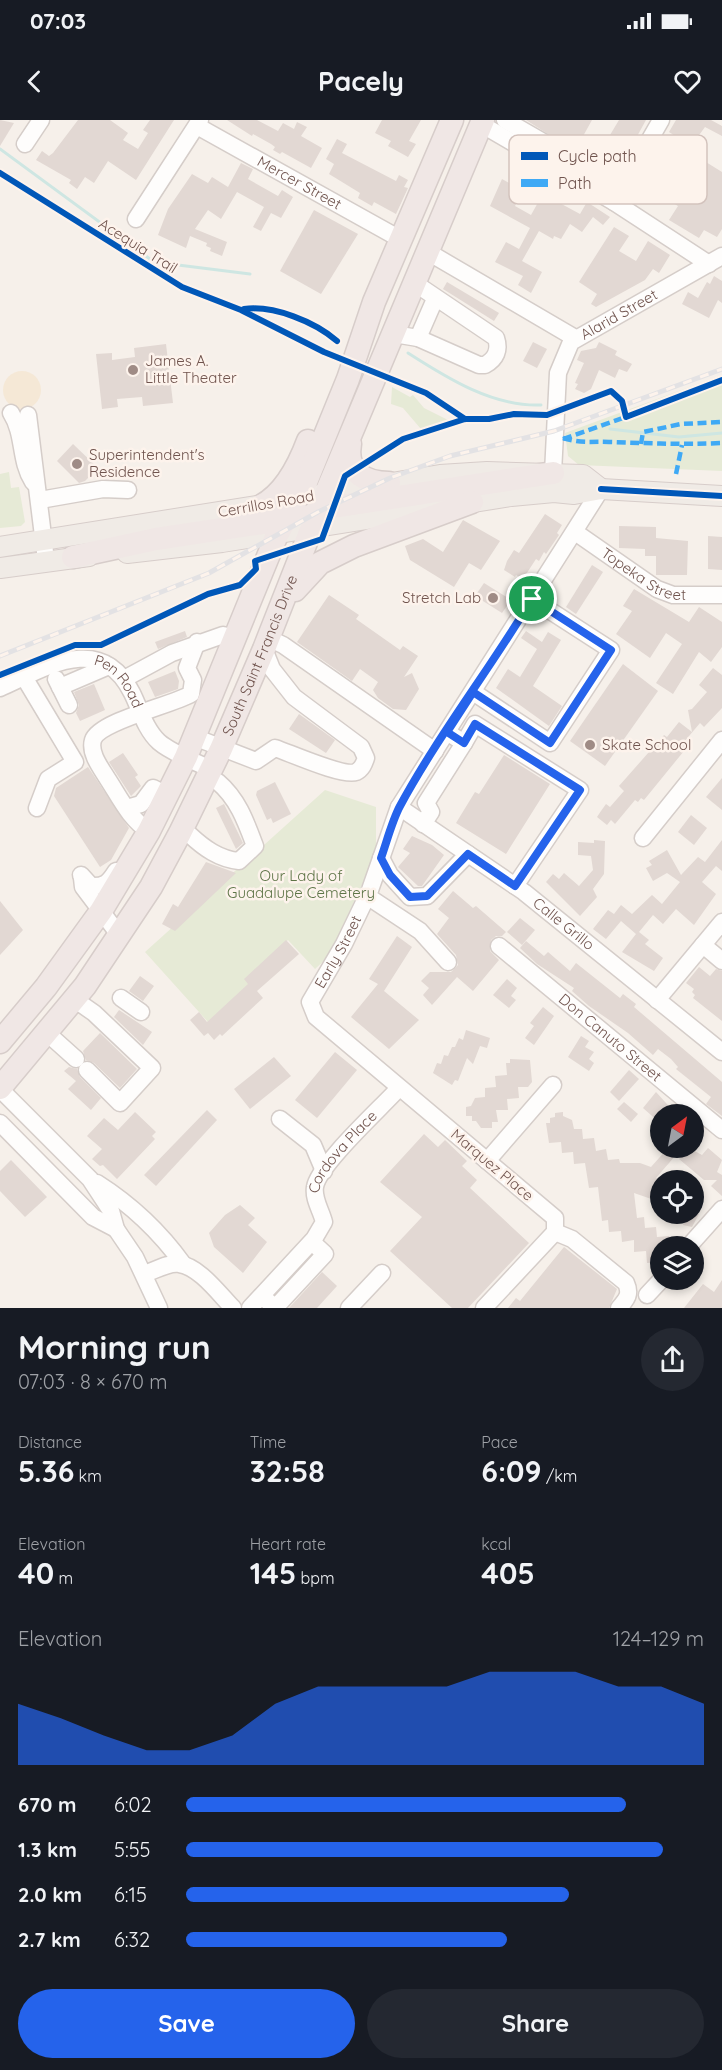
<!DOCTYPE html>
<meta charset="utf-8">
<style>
body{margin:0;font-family:Quicksand,sans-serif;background:#242831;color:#f1f3f6;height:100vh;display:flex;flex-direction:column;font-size:22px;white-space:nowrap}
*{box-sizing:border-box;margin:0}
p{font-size:20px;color:#9ea1a6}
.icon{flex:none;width:33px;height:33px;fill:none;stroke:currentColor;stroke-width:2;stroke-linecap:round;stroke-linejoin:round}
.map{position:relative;height:1188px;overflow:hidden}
.sheet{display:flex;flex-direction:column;background:#171b24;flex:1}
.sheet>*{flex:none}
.needle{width:39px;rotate:32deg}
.controls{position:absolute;left:650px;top:984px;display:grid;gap:12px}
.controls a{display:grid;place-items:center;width:54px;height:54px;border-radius:50%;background:#171b24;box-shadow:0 3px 9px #0003;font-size:30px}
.pin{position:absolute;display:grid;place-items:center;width:51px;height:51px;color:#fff;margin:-26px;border:3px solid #fff;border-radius:50%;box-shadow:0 2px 6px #0007}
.round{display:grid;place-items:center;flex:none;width:63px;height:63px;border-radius:32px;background:#242831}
.overview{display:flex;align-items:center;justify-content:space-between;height:102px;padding:0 18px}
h1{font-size:33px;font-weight:800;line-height:45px}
.metrics{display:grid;grid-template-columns:repeat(3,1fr);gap:9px;height:102px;padding:6px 18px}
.metrics div{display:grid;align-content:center}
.metrics b{font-size:30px;font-weight:800}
.metrics small{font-size:16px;font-weight:400}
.metrics p{font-size:16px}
.chart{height:168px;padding:12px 18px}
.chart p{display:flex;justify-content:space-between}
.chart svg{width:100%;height:108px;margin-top:6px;fill:#2563eb;opacity:.7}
.action{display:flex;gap:12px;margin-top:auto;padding:12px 18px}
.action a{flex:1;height:69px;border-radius:36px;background:#2563eb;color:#fff;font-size:24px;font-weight:800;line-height:69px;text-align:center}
.action a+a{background:#242831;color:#f1f3f6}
ul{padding:0 18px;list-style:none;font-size:20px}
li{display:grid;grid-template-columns:96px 72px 1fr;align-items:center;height:45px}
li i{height:15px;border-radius:8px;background:#2563eb}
.status{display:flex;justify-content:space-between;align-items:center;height:42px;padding:0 30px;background:#171b24;direction:ltr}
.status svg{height:16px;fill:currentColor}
header{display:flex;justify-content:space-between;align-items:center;height:78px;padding:0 18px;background:#171b24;font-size:27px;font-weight:800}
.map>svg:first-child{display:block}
.green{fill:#e6ead6}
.sand{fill:#f5e8d6}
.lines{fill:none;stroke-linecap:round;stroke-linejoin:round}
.stream{stroke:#cee6e2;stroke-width:3}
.building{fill:#e2d8d3}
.minor-casing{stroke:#d5cdc9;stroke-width:19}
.major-casing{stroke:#d7cdca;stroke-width:22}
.highway-casing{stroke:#d7cdca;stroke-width:25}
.minor{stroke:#fefdfc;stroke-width:16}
.major{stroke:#f0ebe6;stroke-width:20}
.highway{stroke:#f0e7e5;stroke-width:22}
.rail-casing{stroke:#e3e2e4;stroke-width:5}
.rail{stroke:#fdf3ec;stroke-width:3;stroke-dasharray:9;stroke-linecap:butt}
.quiet{stroke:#3fa9f5;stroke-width:4.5;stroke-dasharray:9 4.5;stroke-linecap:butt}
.cycleway-casing{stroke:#fdf3ec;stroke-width:10}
.cycleway{stroke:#0057b8;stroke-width:6}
.route-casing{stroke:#fff;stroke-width:12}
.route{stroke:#2563eb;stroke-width:8}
.poi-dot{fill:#9f8b85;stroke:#fdf3ec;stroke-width:2}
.labels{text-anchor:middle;stroke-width:5;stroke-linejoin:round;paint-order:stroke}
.street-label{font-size:15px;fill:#70544e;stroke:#fdf3ec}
.poi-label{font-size:15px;fill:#70544e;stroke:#fdf3ec;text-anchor:start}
.park-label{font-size:15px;fill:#5e7547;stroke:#fdf3ec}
.key{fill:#fdf3ec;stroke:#d3c3bd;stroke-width:1.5}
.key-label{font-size:16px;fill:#70544e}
</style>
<div class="status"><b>07:03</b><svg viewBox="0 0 49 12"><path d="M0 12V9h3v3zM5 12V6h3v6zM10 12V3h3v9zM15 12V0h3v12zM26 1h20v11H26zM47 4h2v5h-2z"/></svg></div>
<header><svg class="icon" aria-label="back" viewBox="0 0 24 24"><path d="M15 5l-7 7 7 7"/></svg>Pacely<svg class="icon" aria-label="heart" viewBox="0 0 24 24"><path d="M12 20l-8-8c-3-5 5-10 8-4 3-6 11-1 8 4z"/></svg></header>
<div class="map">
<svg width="722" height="1188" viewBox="0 0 722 1188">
<rect width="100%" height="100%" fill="#f6f0ea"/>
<g class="green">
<polygon points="722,255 722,351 579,345 568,336 565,313"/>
<polygon points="392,267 410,277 413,275 424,288 452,302 421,309 403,288 391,284"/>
<polygon points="9,352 11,368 19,367 25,402 21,406 0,408 0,354"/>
<polygon points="325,670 376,687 376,735 328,837 315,849 288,820 248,857 252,862 208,902 145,832"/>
</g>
<circle class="sand" cx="22" cy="270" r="19"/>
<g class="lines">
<g class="stream">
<polyline points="0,29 154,142 250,154"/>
<path d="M408 233C447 258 493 287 541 285"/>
<polyline points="610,309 679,317 722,313"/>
</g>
</g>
<g class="building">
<polygon points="0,0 14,3 0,26"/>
<polygon points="78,0 110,0 128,13 123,20 138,29 148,13 143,10 150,0 174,0 136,60 108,41 94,63 85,57 77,69 69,63 71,60 36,40 42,31 49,36 53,33"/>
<polygon points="227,0 257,0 278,11 283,3 294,9 297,2 307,7 301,16 322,28 311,48 282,32 280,34 273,30 275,27 271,24 253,14 252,16"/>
<polygon points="382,0 421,0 409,21 416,24 408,37 388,26 391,21 375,13"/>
<polygon points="526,0 592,0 582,18 575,16 568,18 563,15 559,21"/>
<polygon points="619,0 646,0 629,31 607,20"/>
<polygon points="676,0 711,0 722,6 722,16 705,7 691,26 669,12"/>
<polygon points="337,19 347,24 342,33 396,61 399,55 408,60 404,67 408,68 396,94 374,82 372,86 358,78 360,73 329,54 334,44 326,39"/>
<polygon points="666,34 686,44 693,34 722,52 722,109 717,117 704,110 699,118 669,100 678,86 668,80 678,62 665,54 667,51 659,47"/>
<polygon points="241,43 253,49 248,59 278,76 282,70 293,77 281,98 271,93 261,111 253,107 264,87 237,72 221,99 208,90 195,109 227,122 222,136 210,131 211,128 206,126 207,123 190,116 186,128 158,115 168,89 192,54 208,63 212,57 228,67"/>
<polygon points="502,59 523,71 515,86 531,95 549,63 562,71 556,81 580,94 587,82 610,97 603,105 593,97 582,112 570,104 561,119 554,116 553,119 539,111 522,141 542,152 531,173 518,165 523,156 495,142 506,122 519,129 530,108 490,86"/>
<polygon points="314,90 358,114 321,174 280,151"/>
<polygon points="614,107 629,116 619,131 636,141 648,121 670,135 659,153 653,149 645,160 596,187 591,184 597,174 579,162"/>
<polygon points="714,156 722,161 722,183 718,180 709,198 682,184 688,172 698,178 707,162 710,164"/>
<polygon points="447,162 499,193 494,201 443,169"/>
<polygon points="533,222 547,229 537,248 523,241"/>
<polygon points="599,222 617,231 615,235 632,244 627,252 619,249 615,258 599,250 591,269 584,273 575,269 578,264 575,263 584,243 577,240 581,231 596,228"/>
<polygon points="166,224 173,283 143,286 142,277 117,279 118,287 102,289 96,234 112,233 112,240 135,237 134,228"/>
<polygon points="73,324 98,348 85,361 79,363 57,341"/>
<polygon points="545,394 562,405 557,413 559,415 546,434 544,432 539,441 536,439 523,459 516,455 515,457 504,450 507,441 514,430 519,433"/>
<polygon points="463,400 500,421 481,450 469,443 454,467 410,440 405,426 423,419 443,432"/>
<polygon points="619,406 656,407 656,418 688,421 687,455 656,455 656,436 645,436 645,429 619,428"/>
<polygon points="708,416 722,417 722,450 708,449"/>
<polygon points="592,445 603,452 576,494 566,487"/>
<polygon points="484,463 511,480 502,493 475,476"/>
<polygon points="634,469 689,502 699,487 722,502 722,527 711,542 699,532 673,574 656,563 682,524 666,513 650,538 616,514 632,491 623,486"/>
<polygon points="329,475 359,495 356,499 400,530 403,526 418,536 404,557 412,553 419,569 406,590 393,589 378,578 373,570 378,562 360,549 352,561 297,522"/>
<polygon points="185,511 187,517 158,529 155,522"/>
<polygon points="526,511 542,522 548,512 561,520 533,566 562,586 549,606 496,568 508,549 520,557 537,529 521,518"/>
<polygon points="623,544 658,571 605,646 570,621"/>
<polygon points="713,548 722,555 722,588 704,607 700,603 684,622 688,626 644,680 641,678 638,682 635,680 615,704 611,700 607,705 597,697 601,691 606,684 610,687 624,671 619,666 664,615 667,617 679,602 692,612 688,590 692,589 707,572 699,565"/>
<polygon points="175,551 179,561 178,569 155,577 148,562"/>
<polygon points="94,564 105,590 80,601 76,593 79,585 74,572"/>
<polygon points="299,594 335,620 326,633 289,609"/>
<polygon points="123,633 138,655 135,657 141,666 131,676 109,642"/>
<polygon points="504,635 550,664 506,734 456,703 475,672 479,674"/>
<polygon points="88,647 129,708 111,740 100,747 54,676 56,668"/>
<polygon points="722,658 722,690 706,677"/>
<polygon points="275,662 291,694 273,703 271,698 267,700 256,675 257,671"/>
<polygon points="224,684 243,723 236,729 216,688"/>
<polygon points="691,695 707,708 694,725 678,712"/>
<polygon points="412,716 432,725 444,735 422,766 418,766 398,747 410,733 403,729"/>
<polygon points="594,720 605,721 604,754 593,769 597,777 580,796 546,762 553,754 559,759 564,753 579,766 593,750 591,736 578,735 578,722 594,723"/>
<polygon points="722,720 722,751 716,746 702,762 716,774 694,805 676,789 663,804 653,795 639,812 649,820 645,824 663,838 654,851 622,832 636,814 621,801 606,819 593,809 608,790 614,794 621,785 632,794 652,775 662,784 680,762 667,753 653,761 646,748 652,745 649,741 667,730 681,755 698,737 705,742"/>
<polygon points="206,742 236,753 175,811 162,804 173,784 178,787"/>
<polygon points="453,771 473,788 476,786 506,812 502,816 496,816 491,820 490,831 499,840 473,871 457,857 432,885 423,875 429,868 421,861 430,852 451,852 458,845 456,835 437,814 449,798 438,789"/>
<polygon points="0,781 23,810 0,835"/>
<polygon points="520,798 535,810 522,825 507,812"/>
<polygon points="397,816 412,827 384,871 419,900 389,929 351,897 378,864 369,859"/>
<polygon points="286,820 299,834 257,871 263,878 222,916 220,914 214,920 208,913 204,916 190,900 199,892 207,902 248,864 244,859"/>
<polygon points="526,821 544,836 548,832 570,851 576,843 620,878 623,874 636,884 634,887 722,962 722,996 706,984 711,977 676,949 678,947 671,939 658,929 653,935 628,913 589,886 572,871 574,868 537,844 520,828"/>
<polygon points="699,847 710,856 716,849 722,851 722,901 693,878 695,875 692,872 694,869 686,863"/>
<polygon points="140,856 154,866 143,881 129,871"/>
<polygon points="507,859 517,868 511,876 516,880 509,888 493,875"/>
<polygon points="543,887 554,896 534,925 525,918 534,906 530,903"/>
<polygon points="119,890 152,912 143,925 114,897"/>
<polygon points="466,910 490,918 487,928 480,926 473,944 467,938 458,961 455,960 452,965 433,953 437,943 441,944 444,935 448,936 452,927 455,927 459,918 463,920"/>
<polygon points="100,913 137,949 120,968 94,943 86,940 83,931"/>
<polygon points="581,916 589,921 585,927 594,932 589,939 594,943 589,951 568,937"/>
<polygon points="335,932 357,950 317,998 295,980"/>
<polygon points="274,937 291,956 250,989 234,969"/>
<polygon points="510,939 530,940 532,962 528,967 518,967 519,978 507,979 508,990 496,990 498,1002 492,1002 492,1008 481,1008 476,1001 472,1001 472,996 466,996 466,987 471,986 475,978 485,977 485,968 496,967 495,956 507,955 506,943 510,943"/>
<polygon points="69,947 77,949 80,957 101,978 91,990 68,969 76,961 64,951"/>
<polygon points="629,950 639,959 619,981 610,972"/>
<polygon points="656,972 676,994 660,994 660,1003 643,988"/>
<polygon points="624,982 638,994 631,1002 617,989"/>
<polygon points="207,990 217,1000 156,1066 144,1055"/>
<polygon points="135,992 156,1012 152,1016 155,1019 117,1059 103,1045 100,1046 92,1039 102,1029 87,1016 104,998 118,1010"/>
<polygon points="563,992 563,996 572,1000 574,1009 582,1009 583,1019 594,1018 596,1031 606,1029 608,1040 619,1039 620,1043 640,1043 651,1047 668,1028 682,1028 656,1058 660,1060 660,1082 634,1073 637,1098 644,1097 645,1108 656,1107 657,1117 669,1116 675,1126 660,1126 660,1142 647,1143 646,1131 634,1132 634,1120 622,1122 621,1111 609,1112 608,1100 602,1101 598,1067 589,1068 585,1043 574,1044 573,1032 562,1033 561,1022 549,1023 546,1003 550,1003 550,998 555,997 555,993"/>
<polygon points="424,1014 438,1027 445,1020 467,1041 462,1046 477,1060 470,1068 529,1123 468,1188 452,1188 390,1131 422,1097 380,1062"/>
<polygon points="689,1028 702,1035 708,1028 722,1040 717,1052 722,1055 722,1076 711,1066 717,1060 704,1060 679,1039"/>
<polygon points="11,1040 47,1077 25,1097 0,1071 0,1051"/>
<polygon points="240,1085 255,1098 248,1105 267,1122 243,1153 214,1127 209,1113 225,1095"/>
<polygon points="666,1094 699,1094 692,1107 683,1105 684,1101 666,1096"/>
<polygon points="564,1127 617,1169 609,1188 508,1188 516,1178 520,1181"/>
<polygon points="322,1152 337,1166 317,1188 289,1188"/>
<polygon points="722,1160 722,1188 684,1188 703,1164 714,1172"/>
</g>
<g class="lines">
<defs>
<g id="minor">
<polyline points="505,0 550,26"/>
<polyline points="481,4 614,82 709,144"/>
<path id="s1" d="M197 6 402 120"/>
<polyline points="25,24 41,0"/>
<polyline points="607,30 635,47"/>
<polyline points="563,52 575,26"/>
<polyline points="614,82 661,0"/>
<polyline points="136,99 200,0"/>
<polyline points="428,132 575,218"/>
<path d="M394 214 418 218 479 245H485C496 239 500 230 496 218L416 164"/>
<polyline points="418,218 435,179"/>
<path d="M11 293C25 315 19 340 33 362"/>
<polyline points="28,295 46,440"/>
<path id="s2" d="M553 353 558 253 571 222 722 136"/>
<polyline points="40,380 103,369 128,370"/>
<path id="s3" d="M575 412 657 469 673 475H722"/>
<polyline points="268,518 283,525 435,631"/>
<polyline points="24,557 75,642 48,659 37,688"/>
<polyline points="56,559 69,585"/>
<polyline points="124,559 172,533 223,515 235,520"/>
<polyline points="60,567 109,546"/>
<path id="s4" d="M0 568C45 548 101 511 132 573 140 589 145 609 159 622 173 634 195 641 212 650"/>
<polyline points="473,572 550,623 611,530 532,479"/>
<polyline points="447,612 464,623 475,604 580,670 515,766"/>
<path d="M194 617 256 641 275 628C290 633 343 657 356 652 362 649 364 644 366 638L361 627 294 577 272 549 264 529"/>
<path id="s5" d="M399 687 524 772 722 932"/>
<polyline points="127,688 141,684 153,668 167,675"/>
<polyline points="423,704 431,692 426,683 464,623"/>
<path d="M149 711C130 700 119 676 107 658 101 648 89 633 93 620 99 601 173 585 191 574L193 560 187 548 197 522"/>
<path d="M190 715C204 728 219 739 239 741L255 726C246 702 238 679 218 662"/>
<polyline points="643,718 722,620"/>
<polyline points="381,738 390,755 410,777 427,776 468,734"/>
<path d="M81 755 91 766C105 767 109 762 116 751"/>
<polyline points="82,758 83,767 120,816"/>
<polyline points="367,776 420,811 448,842"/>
<polyline points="703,825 722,841"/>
<path id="s6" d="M499 826 722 1010"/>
<polyline points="121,878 141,892"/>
<polyline points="74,879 94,893 152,948 120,983 87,950"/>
<polyline points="657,880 722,802"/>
<polyline points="47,913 76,939"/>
<polyline points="0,969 90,1059 111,1091 116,1109 135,1137 159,1188"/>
<polyline points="280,999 313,1025 324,1051"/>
<polyline points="0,1003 93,1097 116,1109"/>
<polyline points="487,1041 553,965"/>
<path d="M97 1063C130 1084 160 1112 183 1144"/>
<path d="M555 1112 572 1119 626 1163C631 1174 627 1179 619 1188"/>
<polyline points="689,1126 722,1089"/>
<path d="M144 1154C154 1151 169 1142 179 1144 199 1146 220 1175 233 1188"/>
<polyline points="647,1175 661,1160"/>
<polyline points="262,1176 275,1188 325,1134 312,1122"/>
<path id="s7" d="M250 1188 314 1119 324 1102C321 1090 313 1079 315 1067 318 1045 382 987 399 968"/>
<polyline points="349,1188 382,1153"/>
<path id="s8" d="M484 1188 555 1112V1098L316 897 310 882 344 824 370 770 399 687 601 369"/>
</g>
<g id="major">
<polyline points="313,376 440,355 487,352 583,355 601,369"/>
<polyline points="0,427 275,383"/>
<polyline points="127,433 222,422 511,376 554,372 574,374 601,369 722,376"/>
<polyline points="0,448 89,436"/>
</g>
<g id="highway">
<path d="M350 324C345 351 364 363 389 363"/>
<path d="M261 386C284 374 299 345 308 321"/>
<polyline points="310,396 327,388 553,353"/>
<polyline points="73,437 156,419 269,402 295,392"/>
<polyline points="295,470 320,443 354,426 472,382"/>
<polyline points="0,922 46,867 101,791 149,711 186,637 276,417 306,362 348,259 374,182 452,0"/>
<path id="s9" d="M0 968 85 866 151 767 180 713 221 629 264 529 318 392 483 0"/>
</g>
</defs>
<use href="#minor" class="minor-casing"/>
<use href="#major" class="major-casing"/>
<use href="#highway" class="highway-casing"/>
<use href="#minor" class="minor"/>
<use href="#major" class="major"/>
<use href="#highway" class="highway"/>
<defs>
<polyline id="rail" points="0,536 209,453 318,392 390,358 450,336 554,311 722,249"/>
</defs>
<use href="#rail" class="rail-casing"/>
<use href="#rail" class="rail"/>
<g class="quiet">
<path d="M563 318C582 324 591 321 609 322 648 323 682 325 722 323"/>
<polyline points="563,319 626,297"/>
<polyline points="641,324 643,312 681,304 722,302"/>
<polyline points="676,354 682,325"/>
</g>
<defs>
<g id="cycleway">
<polyline points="0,53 182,167 241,190 324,232 426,273 465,299"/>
<path d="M244 189C274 185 315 202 337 221"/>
<polyline points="601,369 722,376"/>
<polyline points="0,555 75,525 101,525 208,474 240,465 256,449 255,441 322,419 345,356 403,319 465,299 489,299 514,294 547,295 611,271 622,281 626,297 722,260"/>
</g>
</defs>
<use href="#cycleway" class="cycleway-casing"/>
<use href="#cycleway" class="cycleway"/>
</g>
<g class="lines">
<defs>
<path id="route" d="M532 479C490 549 439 614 400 686 392 701 387 721 381 738L390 755 410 777 427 776 468 734 515 766 580 670 475 604 464 623 447 612 473 572 550 623 611 530 532 479"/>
</defs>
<use href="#route" class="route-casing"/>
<use href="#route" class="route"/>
</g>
<g class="poi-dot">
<circle cx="133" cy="250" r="6"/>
<circle cx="77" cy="344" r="6"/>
<circle cx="493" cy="478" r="6"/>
<circle cx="590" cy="625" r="6"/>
</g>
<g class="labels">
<g class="street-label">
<text dy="5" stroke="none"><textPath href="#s1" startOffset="117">Mercer Street</textPath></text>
<text transform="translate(138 126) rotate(32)" y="5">Acequia Trail</text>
<text dy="5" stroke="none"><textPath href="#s2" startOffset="189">Alarid Street</textPath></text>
<text transform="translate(266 384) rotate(-10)" y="5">Cerrillos Road</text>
<text dy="5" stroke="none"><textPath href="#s3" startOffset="82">Topeka Street</textPath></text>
<text dy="5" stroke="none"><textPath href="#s9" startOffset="508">South Saint Francis Drive</textPath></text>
<text dy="5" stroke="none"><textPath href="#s4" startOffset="134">Pen Road</textPath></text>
<text dy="5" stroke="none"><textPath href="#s5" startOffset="202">Calle Grillo</textPath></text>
<text dy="5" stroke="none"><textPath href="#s8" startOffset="504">Early Street</textPath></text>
<text dy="5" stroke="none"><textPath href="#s6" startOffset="144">Don Canuto Street</textPath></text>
<text dy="5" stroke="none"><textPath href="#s7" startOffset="195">Cordova Place</textPath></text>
<text transform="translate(492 1045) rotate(40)" y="5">Marquez Place</text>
</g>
<g class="poi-label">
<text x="145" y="246">James A.<tspan x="145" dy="17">Little Theater</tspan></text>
<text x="89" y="340">Superintendent's<tspan x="89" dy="17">Residence</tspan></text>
<text x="481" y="483" text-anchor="end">Stretch Lab</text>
<text x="602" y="630">Skate School</text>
</g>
<g class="park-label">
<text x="301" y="761">Our Lady of<tspan x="301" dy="17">Guadalupe Cemetery</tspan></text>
</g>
</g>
<rect x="509" y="15" width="198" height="69" rx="9" class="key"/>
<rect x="521" y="32" width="27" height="8" fill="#0057b8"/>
<rect x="521" y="59" width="27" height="8" fill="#3fa9f5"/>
<g class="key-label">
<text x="558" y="42">Cycle path</text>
<text x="558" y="69">Path</text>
</g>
</svg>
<div class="controls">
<a><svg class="needle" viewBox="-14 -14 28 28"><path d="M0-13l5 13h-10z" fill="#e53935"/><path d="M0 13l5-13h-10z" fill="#9ea1a6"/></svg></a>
<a><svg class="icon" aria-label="locate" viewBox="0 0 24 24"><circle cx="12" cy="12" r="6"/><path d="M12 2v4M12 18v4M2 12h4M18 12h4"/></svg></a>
<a><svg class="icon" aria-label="layers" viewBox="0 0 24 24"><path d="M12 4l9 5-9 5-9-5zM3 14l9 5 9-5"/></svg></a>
</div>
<div class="pin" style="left:532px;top:479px;background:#1e9e55"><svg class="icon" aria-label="arrive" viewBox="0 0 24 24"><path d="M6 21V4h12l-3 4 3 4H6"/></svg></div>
</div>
<section class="sheet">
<div class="overview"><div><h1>Morning run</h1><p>07:03 · 8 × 670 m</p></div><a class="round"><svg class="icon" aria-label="share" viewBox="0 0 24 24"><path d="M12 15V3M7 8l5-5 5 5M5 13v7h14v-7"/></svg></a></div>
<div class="metrics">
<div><p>Distance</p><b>5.36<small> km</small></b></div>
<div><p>Time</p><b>32:58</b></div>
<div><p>Pace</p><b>6:09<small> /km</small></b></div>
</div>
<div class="metrics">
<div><p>Elevation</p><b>40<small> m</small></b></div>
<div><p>Heart rate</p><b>145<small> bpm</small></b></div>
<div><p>kcal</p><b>405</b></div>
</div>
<div class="chart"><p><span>Elevation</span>124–129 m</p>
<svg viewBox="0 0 160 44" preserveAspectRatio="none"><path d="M0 44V19L10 25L20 32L30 38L40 38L50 32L60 19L70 12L80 12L90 12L100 12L110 6L120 6L130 6L140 12L150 12L160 19V44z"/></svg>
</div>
<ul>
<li><b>670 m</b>6:02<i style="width:85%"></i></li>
<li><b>1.3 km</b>5:55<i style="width:92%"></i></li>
<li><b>2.0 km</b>6:15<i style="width:74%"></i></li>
<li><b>2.7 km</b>6:32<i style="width:62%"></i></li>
</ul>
<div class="action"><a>Save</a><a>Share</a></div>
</section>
